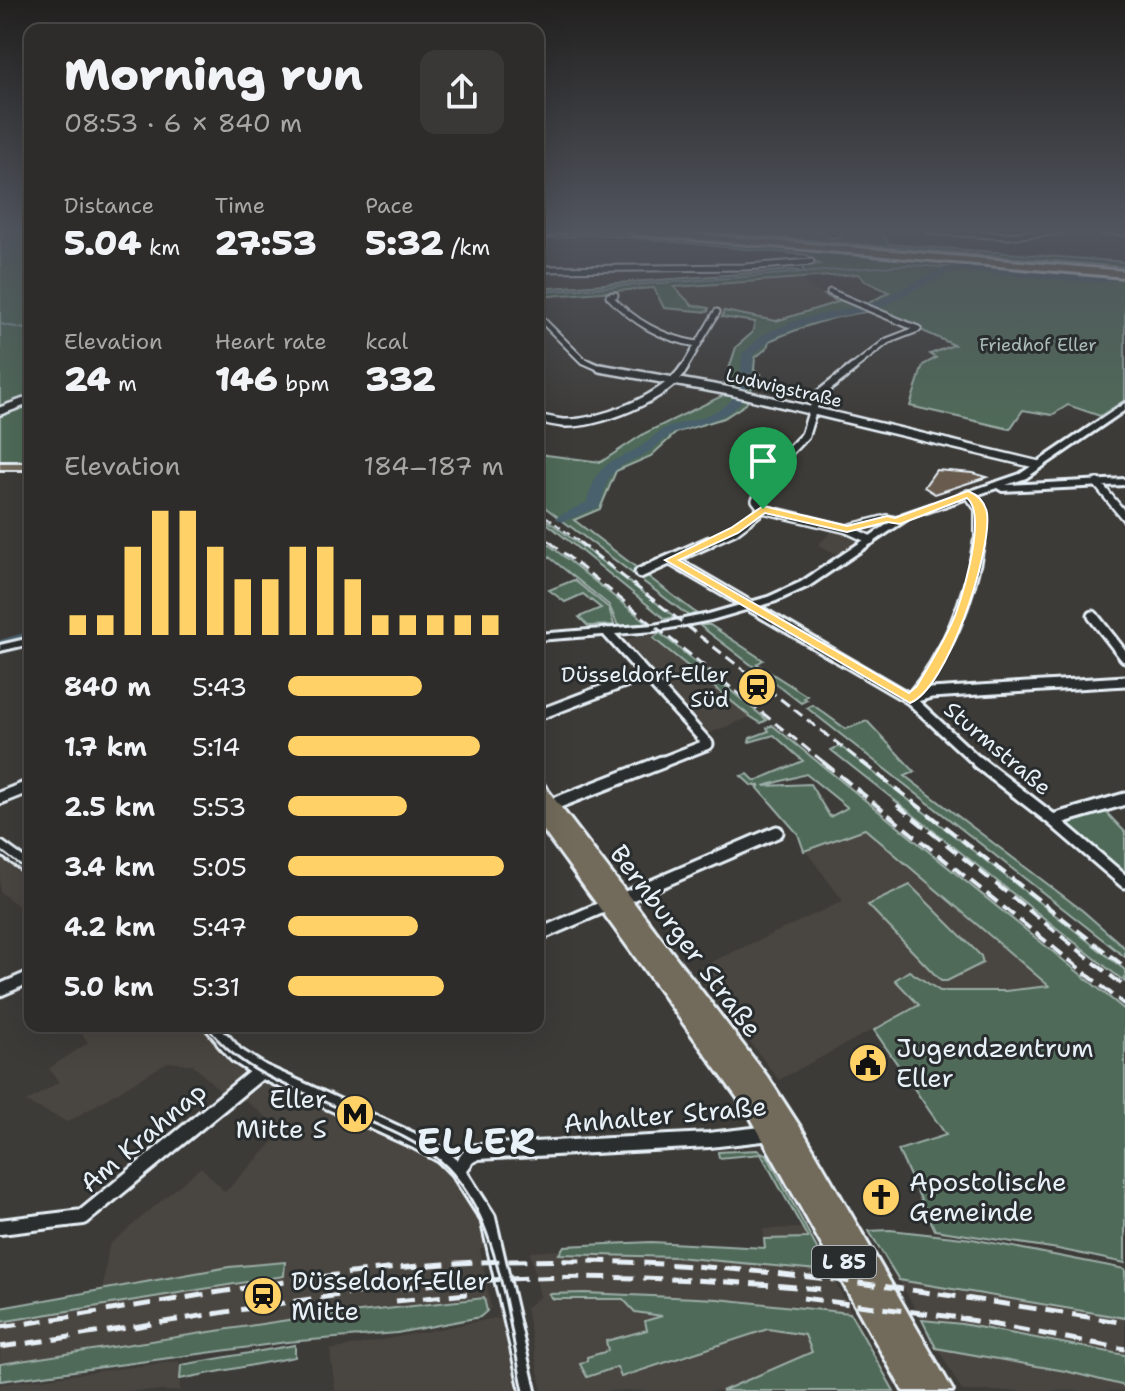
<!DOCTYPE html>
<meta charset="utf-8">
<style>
body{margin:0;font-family:"Shantell Sans",sans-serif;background:#3a3836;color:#f1f3f6;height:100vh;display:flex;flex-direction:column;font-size:30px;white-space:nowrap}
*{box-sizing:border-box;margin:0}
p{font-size:26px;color:#a7a7a8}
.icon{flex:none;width:44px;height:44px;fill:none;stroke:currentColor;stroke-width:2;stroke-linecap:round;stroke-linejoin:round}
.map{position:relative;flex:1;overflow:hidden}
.details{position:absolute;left:24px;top:24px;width:520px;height:1008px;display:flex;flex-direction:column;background:#2e2c2a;border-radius:16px;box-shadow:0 8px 32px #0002,0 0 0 2px #494847}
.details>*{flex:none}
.pin{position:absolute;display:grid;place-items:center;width:68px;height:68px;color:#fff;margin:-82px -34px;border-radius:50% 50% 50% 0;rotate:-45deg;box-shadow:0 0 8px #0007}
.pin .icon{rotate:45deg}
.round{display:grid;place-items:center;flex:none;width:84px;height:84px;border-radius:16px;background:#3a3836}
.headline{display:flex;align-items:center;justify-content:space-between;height:136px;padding:0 40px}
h1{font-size:44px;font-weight:800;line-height:60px}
.metrics{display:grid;grid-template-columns:repeat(3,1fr);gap:12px;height:136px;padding:8px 40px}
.metrics div{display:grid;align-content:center}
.metrics b{font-size:34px;font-weight:800}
.metrics small{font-size:22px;font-weight:400}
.metrics p{font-size:22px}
.chart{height:224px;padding:16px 40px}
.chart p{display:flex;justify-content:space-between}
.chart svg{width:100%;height:144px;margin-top:8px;stroke:#ffd166;stroke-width:6}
ul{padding:0 40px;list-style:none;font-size:26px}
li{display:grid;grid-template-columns:128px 96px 1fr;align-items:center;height:60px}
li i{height:20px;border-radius:10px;background:#ffd166}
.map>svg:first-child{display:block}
.built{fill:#4a453f}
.green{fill:#506a59;stroke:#9caea8;stroke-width:2;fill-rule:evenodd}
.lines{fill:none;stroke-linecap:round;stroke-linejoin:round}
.stream{stroke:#899ba5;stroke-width:2}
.river{fill:#49616d;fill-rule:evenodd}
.building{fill:#695b50;stroke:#e8f1f8;stroke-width:2}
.street-far4-casing{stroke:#e8f1f8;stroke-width:9}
.street-far3-casing{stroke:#e8f1f8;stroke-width:12}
.street-far2-casing{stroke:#e8f1f8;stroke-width:15}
.street-far1-casing{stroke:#e8f1f8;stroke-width:17}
.street-casing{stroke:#e8f1f8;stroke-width:20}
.secondary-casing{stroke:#e8f1f8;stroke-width:6}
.primary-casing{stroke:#e8f1f8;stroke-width:6}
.highway-casing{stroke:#e8f1f8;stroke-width:6}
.street-far4{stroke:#2a2d2e;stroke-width:5}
.street-far3{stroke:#2a2d2e;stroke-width:7}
.street-far2{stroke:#2a2d2e;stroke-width:9}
.street-far1{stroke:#2a2d2e;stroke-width:11}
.street{stroke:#2a2d2e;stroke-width:14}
.secondary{fill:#2a2d2e;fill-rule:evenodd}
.primary{fill:#726b5a;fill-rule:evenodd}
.highway{fill:#726b5a;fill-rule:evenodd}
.tram-far1{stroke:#e8f1f8;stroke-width:2}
.tram{stroke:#e8f1f8;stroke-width:3}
.rail-far3{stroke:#e8f1f8;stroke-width:2;stroke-dasharray:7 4;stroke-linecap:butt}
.rail-far2{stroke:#e8f1f8;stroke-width:3;stroke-dasharray:11 6;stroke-linecap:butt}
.rail-far1{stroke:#e8f1f8;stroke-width:4;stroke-dasharray:14 7;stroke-linecap:butt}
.rail{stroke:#e8f1f8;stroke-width:5;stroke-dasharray:18 9;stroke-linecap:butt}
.route{fill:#ffd166;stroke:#fff;stroke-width:2;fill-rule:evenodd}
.labels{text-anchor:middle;stroke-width:6;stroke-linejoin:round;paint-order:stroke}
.far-park-label{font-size:18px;fill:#abbbb8;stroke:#2a2d2e}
.far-street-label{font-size:18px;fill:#e8f1f8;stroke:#2a2d2e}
.shield{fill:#2a2d2e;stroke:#afb6bb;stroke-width:2}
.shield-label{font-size:20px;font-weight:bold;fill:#e8f1f8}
.poi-label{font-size:22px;fill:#e8f1f8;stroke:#2a2d2e;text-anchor:end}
.street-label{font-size:22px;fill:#e8f1f8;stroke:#2a2d2e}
.near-street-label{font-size:26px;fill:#e8f1f8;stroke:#2a2d2e}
.near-poi-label{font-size:26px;fill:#e8f1f8;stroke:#2a2d2e;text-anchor:start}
.near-district-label{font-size:36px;font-weight:bold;letter-spacing:2px;fill:#e8f1f8;stroke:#2a2d2e}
</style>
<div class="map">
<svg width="1125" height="1391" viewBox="0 0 1125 1391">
<rect width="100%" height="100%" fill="#3d3b38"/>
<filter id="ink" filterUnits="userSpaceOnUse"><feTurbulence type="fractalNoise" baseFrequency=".0125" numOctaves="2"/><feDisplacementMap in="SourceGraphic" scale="16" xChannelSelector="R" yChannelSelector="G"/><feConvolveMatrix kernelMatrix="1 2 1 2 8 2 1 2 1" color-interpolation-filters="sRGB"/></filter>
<g filter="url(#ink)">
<g class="built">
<polygon points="800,278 809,287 839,302 776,321 692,305 673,287"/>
<polygon points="834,529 857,534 862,541 842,557 818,545"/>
<polygon points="650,635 751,717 710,733 699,732 623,640"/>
<polygon points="867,814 1093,997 931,998 779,1080 694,970 843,901 800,843"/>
<polygon points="0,854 30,876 30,915 0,892"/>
<polygon points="77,1026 202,1026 233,1060 405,1142 441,1163 462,1188 478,1215 487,1245 480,1249 491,1308 467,1316 0,1378 0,1308 102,1292 109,1245 201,1167 225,1192 284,1131 238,1095 221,1092 193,1065 168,1062 68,1122 26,1102 59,1082 49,1068 88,1043"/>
<polygon points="806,1228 870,1346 853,1343 893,1391 542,1391 526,1308 540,1296 530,1252 560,1250 564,1246 651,1242 765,1248 763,1229"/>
<polygon points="890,1254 1125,1291 1125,1391 962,1391 899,1280"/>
<polygon points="496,1318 502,1321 517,1391 335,1391 330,1350"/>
<polygon points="179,1361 180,1391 0,1391 0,1384"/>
</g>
<g class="green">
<polygon points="0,231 30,231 30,399 0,410"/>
<polygon points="602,231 827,253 1125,276 1125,400 1100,416 1068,405 1052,415 1023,410 1010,429 910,406 923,365 936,358 930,354 954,345 865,305 889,292 865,281 858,274 674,287 692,305 709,308 708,312 664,308 654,288 538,297 538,289 794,270 805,273 801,266 819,264 807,255 592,234 538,240 538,236"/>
<polygon points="703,231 823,231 826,237 840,238 841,232 882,231 888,244 1125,262 1125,267"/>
<path d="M834 294 872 311C832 316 805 326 769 341L767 348 755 358 754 370 761 374 754 379 750 394 723 388 736 347 752 333 755 322 722 317 724 311 776 321 838 302 825 295Z"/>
<polygon points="730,392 749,397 746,404 724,418 677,432 651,456 616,471 600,509 574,520 696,613 689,616 538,502 538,454 601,462 645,433"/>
<polygon points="30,400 30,462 0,462 0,413"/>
<polygon points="538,513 675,617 665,619 538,516"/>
<polygon points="538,536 646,622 647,623 618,626 609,605 538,548"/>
<polygon points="574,580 609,608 614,625 588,626 579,617 601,608 583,594 565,602 549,590"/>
<polygon points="699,625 710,625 763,660 757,664 807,696 804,698 807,700 801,703"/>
<polygon points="660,633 767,720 761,723 751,717 653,638"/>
<polygon points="813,705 846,729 867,721 915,772 905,776 1083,911 1125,948 1125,957 807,708"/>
<path d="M772 725 1125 1010V1263L1058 1249 935 1230 898 1150 946 1135 874 1030 919 1005 895 980 909 971 940 991H1005L1049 986 865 829 804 851 798 834 757 787 760 786 751 785 741 776 748 774 755 781 803 761 774 735 749 742 750 738 769 731 767 728ZM806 774 847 807V808L830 817 810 784 764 786Z"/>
<polygon points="840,746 1125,970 1125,982 831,750"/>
<polygon points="1103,809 1125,832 1125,876 1063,824 1064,819"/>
<polygon points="910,885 981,956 983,963 947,981 941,981 868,905"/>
<polygon points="757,1150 767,1155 829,1271 676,1257 559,1254 564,1246 651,1242 765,1248 764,1239 808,1238 761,1154 719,1158 718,1152"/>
<polygon points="890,1230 972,1239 1125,1269 1125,1318 899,1280 869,1231"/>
<polygon points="285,1262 284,1276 0,1322 0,1308 229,1267"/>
<polygon points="585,1293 718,1299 850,1313 894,1391 722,1391 812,1352 805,1335 768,1329 621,1377 617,1367 587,1377 580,1364 587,1361 587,1357 608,1351 606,1341 647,1330 645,1321 662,1316 635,1312 623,1299 553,1299 549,1294"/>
<polygon points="484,1298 487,1311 480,1317 397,1333 287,1342 0,1381 0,1364 288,1320"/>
<polygon points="922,1320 962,1324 1125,1355 1125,1386 1065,1371 936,1348"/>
<polygon points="295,1345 295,1357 180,1379 181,1365"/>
</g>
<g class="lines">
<g class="stream">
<polyline points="538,292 907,265 959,268"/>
<polyline points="0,324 30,330"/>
</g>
<g class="river">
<path d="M959 265 1100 277 1116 275 1121 278 1100 283 959 271 948 273 880 308 807 324 772 338 754 355C748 419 728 413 675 433 664 438 656 448 645 454 634 460 621 464 613 473 604 482 605 496 599 507L562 522 555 518 587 502C600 455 612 466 646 443 653 438 658 431 666 428 687 420 718 417 734 397 742 386 741 367 742 354L764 334 800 319 873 303 941 269Z"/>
<polygon points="30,631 30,641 0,650 0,640"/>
</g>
</g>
<polygon class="building" points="936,470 973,473 987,477 935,494 924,487"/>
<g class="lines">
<defs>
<g id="street-far4">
<polyline points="931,231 1009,236 1060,231"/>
<polyline points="1101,231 1125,232"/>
<polyline points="538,269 746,267 811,262"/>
<polyline points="830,292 918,329"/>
<path d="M615 295 609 296C634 322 661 338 697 344"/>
<polyline points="538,316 582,360 605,370"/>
<polyline points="683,370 717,312"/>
<polyline points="850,370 887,341 918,329"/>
</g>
<g id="street-far3">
<polyline points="600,368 730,391 1039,465"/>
<polyline points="0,411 30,400"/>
<path d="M538 418C546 420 555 422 563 423 597 425 666 398 684 368"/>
<polyline points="1097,483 1125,517"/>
<polyline points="968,494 979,509 979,544"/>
<polyline points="763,509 756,500 773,468 805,435 817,396 853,368"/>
<polyline points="763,509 847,529 871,540"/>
<polyline points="847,529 887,519 896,521"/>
<polyline points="705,544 734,531 763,509"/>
</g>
<g id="street-far2">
<polyline points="671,560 910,699 980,764"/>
<polyline points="640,573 709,542"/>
<polyline points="1093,616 1125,657"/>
<polyline points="608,633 708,744 657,764"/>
<polyline points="917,697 931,693 1125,681"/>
<path d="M910 699C947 656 970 598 979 542"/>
<polyline points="538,715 643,675"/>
</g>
<g id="street-far1">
<polyline points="978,762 1053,820 1125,882"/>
<polyline points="0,798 30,786"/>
<polyline points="538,810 662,762"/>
<polyline points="1053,820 1125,799"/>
<polyline points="0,847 30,869"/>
<polyline points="538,935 777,832"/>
<polyline points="0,990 30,977"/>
<polyline points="211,1026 224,1042"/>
</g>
<g id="street">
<polyline points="223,1040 236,1055 261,1071 417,1142 443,1156 458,1171 488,1218 528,1391"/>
<polyline points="458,1171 468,1157 477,1152 709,1140 771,1133"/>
<polyline points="0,1227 83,1217 261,1071"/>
</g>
<g id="secondary">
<polygon points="1125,403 1125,410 1026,478 1006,485 1125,479 1125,485 1002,491 997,488 909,518 809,586 776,601 711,620 654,631 538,640 538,634 654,625 709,614 768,597 801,582 903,514 1020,474"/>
<polygon points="30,638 30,644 0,651 0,645"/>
</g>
<g id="primary">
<rect x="0" y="463" width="30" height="6"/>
<polygon points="538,783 543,784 769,1079 804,1133 953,1391 903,1391 747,1111 538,823 538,805 544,807 658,960 538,799"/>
</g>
<g id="highway">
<polygon points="547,231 565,231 538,238 538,232"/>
<polygon points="628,231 660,231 1125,271 1125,277 632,234"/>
</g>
</defs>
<use href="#street-far4" class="street-far4-casing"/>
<use href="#street-far3" class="street-far3-casing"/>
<use href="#street-far2" class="street-far2-casing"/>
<use href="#street-far1" class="street-far1-casing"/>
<use href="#street" class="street-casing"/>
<use href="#secondary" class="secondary-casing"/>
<use href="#primary" class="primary-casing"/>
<use href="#highway" class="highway-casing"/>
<use href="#street-far4" class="street-far4"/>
<use href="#street-far3" class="street-far3"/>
<use href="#street-far2" class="street-far2"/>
<use href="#street-far1" class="street-far1"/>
<use href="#street" class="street"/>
<use href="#secondary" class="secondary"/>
<use href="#primary" class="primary"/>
<use href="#highway" class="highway"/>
<g class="tram-far1">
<polyline points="0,850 30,873"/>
<polyline points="206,1026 220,1042"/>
</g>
<path class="tram" d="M218 1040C247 1072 288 1086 327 1103 364 1121 409 1134 440 1161 499 1212 507 1318 523 1391"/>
<g class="rail-far3">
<polyline points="538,510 582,544"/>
<polyline points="538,532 553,544"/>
</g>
<g class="rail-far2">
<polyline points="550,542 826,764"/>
<polyline points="579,542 864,764"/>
</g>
<g class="rail-far1">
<polyline points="823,762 1125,1005"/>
<polyline points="862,762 1125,967"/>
<polyline points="897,805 1125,987"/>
</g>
<g class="rail">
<polyline points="803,1298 969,1319"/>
<polyline points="396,1301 467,1294"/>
<polyline points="959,1318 1125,1349"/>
<path d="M0 1327C160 1305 319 1269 480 1262 697 1253 912 1289 1125 1323"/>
<path d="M0 1347C158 1326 315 1292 475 1281 590 1273 705 1279 820 1289"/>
</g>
</g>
</g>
<linearGradient id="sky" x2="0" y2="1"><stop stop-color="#22201f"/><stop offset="0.54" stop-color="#51555e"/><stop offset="1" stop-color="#51555e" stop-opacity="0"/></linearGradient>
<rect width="1125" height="426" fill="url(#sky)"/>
<path class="route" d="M968 491C978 495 985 502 987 513 992 552 947 689 910 703L665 560 731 528 763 506 847 526 887 516 895 518ZM967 498C987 514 964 590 956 613 947 638 930 663 917 686L909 693 679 560 738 533 765 513 847 532 887 522 900 524Z"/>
<defs>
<symbol id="station-disc" viewBox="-11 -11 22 22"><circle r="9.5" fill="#ffd166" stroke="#2a2d2e"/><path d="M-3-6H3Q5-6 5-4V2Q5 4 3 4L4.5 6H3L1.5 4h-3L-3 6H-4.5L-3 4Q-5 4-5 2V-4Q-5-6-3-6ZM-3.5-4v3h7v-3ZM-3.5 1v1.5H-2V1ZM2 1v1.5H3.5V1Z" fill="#111"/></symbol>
<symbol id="civic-disc" viewBox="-11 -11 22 22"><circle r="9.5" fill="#ffd166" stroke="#2a2d2e"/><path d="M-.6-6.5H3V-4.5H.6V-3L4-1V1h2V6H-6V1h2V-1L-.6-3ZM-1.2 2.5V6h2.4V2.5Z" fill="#111"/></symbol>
<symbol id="metro-disc" viewBox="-11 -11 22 22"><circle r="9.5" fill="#ffd166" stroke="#2a2d2e"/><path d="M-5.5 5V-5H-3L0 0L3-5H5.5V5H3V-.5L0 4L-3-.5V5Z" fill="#111"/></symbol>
<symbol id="church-disc" viewBox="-11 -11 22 22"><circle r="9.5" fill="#ffd166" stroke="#2a2d2e"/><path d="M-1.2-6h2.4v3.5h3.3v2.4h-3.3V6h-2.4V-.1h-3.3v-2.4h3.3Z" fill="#111"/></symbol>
</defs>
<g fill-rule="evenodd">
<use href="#station-disc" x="735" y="665" width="44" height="44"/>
<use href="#civic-disc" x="846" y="1041" width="44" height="44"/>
<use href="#metro-disc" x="333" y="1092" width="44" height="44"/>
<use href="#church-disc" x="859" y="1175" width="44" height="44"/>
<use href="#station-disc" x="241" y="1274" width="44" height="44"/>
</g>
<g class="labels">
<g class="far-park-label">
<text x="1038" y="351">Friedhof Eller</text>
</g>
<g class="far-street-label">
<text transform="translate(784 388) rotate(13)" y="6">Ludwigstraße</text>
</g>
<rect class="shield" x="812" y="1246" width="64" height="32" rx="6"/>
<g class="shield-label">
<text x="844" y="1269">L 85</text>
</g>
<g class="poi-label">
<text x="729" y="682">Düsseldorf-Eller<tspan x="729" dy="25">Süd</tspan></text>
</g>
<g class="street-label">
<text transform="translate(998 748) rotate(40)" y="8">Sturmstraße</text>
</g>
<g class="near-street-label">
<text transform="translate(686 941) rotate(53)" y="9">Bernburger Straße</text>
<text transform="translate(665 1115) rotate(-5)" y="9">Anhalter Straße</text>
<text transform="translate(143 1137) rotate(-40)" y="9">Am Krahnap</text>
</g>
<g class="near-poi-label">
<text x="896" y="1057">Jugendzentrum<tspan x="896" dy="30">Eller</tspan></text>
<text x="327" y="1108" text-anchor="end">Eller<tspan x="327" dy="30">Mitte S</tspan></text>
<text x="909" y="1191">Apostolische<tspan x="909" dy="30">Gemeinde</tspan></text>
<text x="291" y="1290">Düsseldorf-Eller<tspan x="291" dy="30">Mitte</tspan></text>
</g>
<g class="near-district-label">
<text x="477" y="1154">ELLER</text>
</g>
</g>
</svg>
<div class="pin" style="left:763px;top:509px;background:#1e9e55"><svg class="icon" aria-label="arrive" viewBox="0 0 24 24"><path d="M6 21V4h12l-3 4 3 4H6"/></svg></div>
<section class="details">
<div class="headline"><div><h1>Morning run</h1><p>08:53 · 6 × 840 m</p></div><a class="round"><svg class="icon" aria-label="share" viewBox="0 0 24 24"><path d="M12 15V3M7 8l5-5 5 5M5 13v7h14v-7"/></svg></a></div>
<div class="metrics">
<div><p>Distance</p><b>5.04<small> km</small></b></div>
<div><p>Time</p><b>27:53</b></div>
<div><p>Pace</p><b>5:32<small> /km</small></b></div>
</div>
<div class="metrics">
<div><p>Elevation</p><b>24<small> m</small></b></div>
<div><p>Heart rate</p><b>146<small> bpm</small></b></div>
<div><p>kcal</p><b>332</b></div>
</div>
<div class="chart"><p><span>Elevation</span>184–187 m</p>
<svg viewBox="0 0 160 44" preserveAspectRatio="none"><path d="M5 44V38M15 44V38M25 44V17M35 44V6M45 44V6M55 44V17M65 44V27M75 44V27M85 44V17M95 44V17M105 44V27M115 44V38M125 44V38M135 44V38M145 44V38M155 44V38"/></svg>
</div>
<ul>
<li><b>840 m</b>5:43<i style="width:62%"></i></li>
<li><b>1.7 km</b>5:14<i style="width:89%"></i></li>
<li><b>2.5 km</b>5:53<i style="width:55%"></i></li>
<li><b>3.4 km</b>5:05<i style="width:100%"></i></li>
<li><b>4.2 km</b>5:47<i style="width:60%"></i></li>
<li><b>5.0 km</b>5:31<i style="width:72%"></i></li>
</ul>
</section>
</div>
